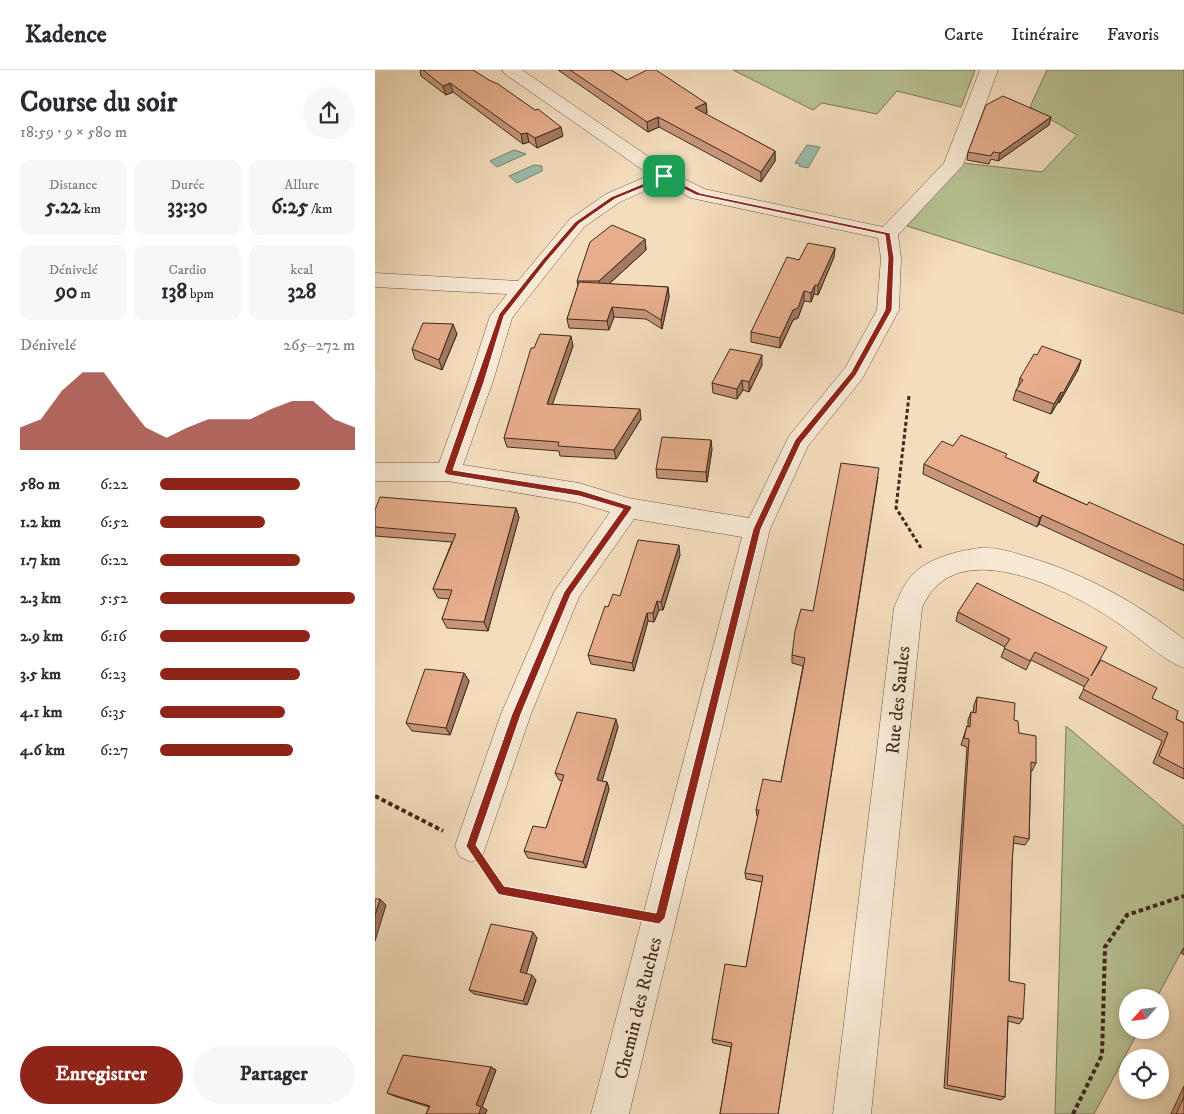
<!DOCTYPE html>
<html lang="fr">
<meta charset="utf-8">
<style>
body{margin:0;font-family:"IM FELL DW Pica",serif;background:#f7f7f7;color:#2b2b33;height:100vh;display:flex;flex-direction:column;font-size:19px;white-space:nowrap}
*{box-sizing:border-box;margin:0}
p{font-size:16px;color:#7c7c81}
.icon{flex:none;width:28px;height:28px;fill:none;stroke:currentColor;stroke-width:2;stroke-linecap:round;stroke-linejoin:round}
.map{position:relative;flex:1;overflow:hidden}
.details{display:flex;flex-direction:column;background:#fff;width:375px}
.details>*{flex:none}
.needle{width:32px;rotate:242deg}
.controls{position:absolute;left:744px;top:919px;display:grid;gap:10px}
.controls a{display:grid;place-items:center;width:50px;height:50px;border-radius:50%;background:#fff;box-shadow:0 2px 8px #0003;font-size:25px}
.pin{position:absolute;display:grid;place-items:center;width:42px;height:42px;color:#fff;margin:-21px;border-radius:10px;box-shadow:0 2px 8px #0006}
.round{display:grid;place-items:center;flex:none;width:52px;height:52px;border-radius:26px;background:#f7f7f7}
.head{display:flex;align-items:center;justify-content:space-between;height:85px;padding:0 20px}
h1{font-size:28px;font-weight:700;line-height:38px}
.metrics{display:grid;grid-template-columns:repeat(3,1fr);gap:8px;height:85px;padding:5px 20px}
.metrics div{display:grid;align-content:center;border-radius:10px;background:#f7f7f7;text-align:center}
.metrics b{font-size:21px;font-weight:700}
.metrics small{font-size:14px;font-weight:400}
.metrics p{font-size:14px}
.chart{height:140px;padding:10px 20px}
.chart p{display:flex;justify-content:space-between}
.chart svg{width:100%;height:90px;margin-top:5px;fill:#8f2418;opacity:.7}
.primary-button{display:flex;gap:10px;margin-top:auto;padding:10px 20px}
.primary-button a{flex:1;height:58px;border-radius:30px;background:#8f2418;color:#fff;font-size:20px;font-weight:700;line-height:58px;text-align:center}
.primary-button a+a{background:#f7f7f7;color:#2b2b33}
ul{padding:0 20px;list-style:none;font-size:16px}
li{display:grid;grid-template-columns:80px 60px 1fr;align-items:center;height:38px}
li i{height:12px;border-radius:6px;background:#8f2418}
header{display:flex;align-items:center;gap:30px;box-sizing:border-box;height:70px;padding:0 25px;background:#fff;border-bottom:1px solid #e1e1e2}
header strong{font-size:24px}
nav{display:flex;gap:28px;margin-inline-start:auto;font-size:18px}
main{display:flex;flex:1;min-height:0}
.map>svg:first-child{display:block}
.green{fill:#b8c294;stroke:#7c7659}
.water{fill:#9cbdac;stroke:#778273}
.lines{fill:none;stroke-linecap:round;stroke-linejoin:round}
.street-casing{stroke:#6d5646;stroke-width:1}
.path-far1{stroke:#40291e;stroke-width:3;stroke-dasharray:4 2.5;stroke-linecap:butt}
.path{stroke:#40291e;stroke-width:4;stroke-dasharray:4.5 3;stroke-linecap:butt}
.street{fill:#f8e9d4;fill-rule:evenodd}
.wall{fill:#c79679;stroke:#40291e}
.shaded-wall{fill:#a27a63;stroke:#40291e}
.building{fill:#e7ae8d;stroke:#40291e}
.route{fill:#8f2418;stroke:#fff;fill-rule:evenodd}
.labels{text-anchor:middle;stroke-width:4.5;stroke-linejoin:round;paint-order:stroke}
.street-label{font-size:19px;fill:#40291e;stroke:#f8e9d4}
</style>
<header>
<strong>Kadence</strong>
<nav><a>Carte</a><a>Itinéraire</a><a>Favoris</a></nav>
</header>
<main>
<section class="details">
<div class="head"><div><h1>Course du soir</h1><p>18:59 · 9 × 580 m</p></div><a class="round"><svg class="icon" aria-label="share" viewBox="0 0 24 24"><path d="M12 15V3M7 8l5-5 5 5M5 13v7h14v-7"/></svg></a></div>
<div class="metrics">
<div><p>Distance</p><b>5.22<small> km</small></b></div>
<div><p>Durée</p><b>33:30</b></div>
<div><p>Allure</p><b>6:25<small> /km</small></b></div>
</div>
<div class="metrics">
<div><p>Dénivelé</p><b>90<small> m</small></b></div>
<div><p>Cardio</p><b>138<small> bpm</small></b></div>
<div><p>kcal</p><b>328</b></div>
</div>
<div class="chart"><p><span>Dénivelé</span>265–272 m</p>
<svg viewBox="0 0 160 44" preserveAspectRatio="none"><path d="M0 44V33L10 29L20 15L30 6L40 6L50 20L60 33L70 38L80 33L90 29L100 29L110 29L120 24L130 20L140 20L150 29L160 33V44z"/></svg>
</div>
<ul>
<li><b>580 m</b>6:22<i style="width:72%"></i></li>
<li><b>1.2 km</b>6:52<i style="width:54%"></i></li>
<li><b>1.7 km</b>6:22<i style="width:72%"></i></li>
<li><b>2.3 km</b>5:52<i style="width:100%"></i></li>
<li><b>2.9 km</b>6:16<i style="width:77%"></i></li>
<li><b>3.5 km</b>6:23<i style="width:72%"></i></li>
<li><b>4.1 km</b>6:35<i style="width:64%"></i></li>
<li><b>4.6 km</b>6:27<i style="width:68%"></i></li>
</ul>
<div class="primary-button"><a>Enregistrer</a><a>Partager</a></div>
</section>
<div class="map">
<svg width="809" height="1044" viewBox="0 0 809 1044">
<rect width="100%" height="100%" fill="#f4ddbd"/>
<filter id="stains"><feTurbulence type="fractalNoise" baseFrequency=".004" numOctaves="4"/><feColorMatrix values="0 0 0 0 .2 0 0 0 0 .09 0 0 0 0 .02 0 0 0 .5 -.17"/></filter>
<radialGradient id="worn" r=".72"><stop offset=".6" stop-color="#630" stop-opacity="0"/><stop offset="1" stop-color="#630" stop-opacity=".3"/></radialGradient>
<g class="green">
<polygon points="358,0 600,0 586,37 522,21 502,44 447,33 438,40"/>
<polygon points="672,0 809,0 809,244 532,156 588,93 667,102 702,65 655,37"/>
<polygon points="691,656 809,756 809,877 782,927 752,928 752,960 764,960 719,1044 680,1044"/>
</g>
<g class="water">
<polygon points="432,75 445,77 433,98 424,96 425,94 420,93"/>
<polygon points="139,80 151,84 122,97 115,91"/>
<polygon points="159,95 167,96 167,101 142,113 134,106"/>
</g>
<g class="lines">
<defs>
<g id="street">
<path d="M127 0H147L296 102 329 119 508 157 569 93 605 0H623L588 95 523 165 526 188 524 240 487 309 433 376 395 459 254 1044H216L367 467 259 449 204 527 156 644 107 787 96 792 85 787 80 776 126 644 179 522 235 442 204 433 73 411H0V393H64L94 311 115 246 132 224 0 217V203L143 211 195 149 231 124 275 105 130 4ZM288 113 316 128 503 168 506 188 502 240 470 298 414 366 374 448 253 428 204 413 88 395 118 311 137 248 209 157 245 132Z"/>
<path d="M605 478C622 477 637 482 653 487 711 504 762 533 809 569V598C787 590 764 567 743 553 697 522 580 459 547 538L496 1044H458L519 538C523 529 527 518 533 510 548 489 581 481 605 478Z"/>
</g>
</defs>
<use href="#street" class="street-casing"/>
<polyline class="path-far1" points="534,326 521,438 546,478"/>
<g class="path">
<polyline points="0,726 68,761"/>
<polyline points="113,801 126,821 252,843"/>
<polyline points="698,1044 727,985 730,877 752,845 809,826"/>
</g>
<use href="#street" class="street"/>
</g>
<g class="wall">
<polygon points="45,0 98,0 188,66 162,78 154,72 148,74 78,22 71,25 46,6"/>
<polygon points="183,0 236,0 252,10 331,33 332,43 330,44 400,81 400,91 386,112 284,57 273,62"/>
<polygon points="676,47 674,55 623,91 616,89 614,94 592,90 593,82"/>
<polygon points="270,169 271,180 234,214 293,217 294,227 287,259 271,249 239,247 234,260 194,258 192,249 203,216 202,211"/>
<polygon points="460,178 459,187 443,225 439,224 436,232 429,231 423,248 418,250 405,278 376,272 376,262 424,190"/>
<polygon points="82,264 67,300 40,289 37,279"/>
<polygon points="198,276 177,334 266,349 241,389 185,386 184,381 132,377 129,368 159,278"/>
<polygon points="706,290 703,300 684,333 683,332 676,344 638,330 641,320 643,317 645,308"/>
<polygon points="387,295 374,322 368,320 362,329 338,323 337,313"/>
<polygon points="578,376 631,388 661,412 712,435 809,475 809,521 664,454 662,457 548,404 549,394"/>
<polygon points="337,379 332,412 282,408 281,399"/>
<polygon points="503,407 403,1044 345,1044 356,977 338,973 337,969 371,897 387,812 371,809 370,803 383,747 382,746 381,740 406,712 428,596 417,593 417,585"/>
<polygon points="141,438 144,447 113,561 72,558 67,549 75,529 63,528 58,519 77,472 0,466 0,440"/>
<polygon points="305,485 288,540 284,540 279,552 273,551 259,601 216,594 213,585 233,537 245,526"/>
<polygon points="583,542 777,628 801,649 809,653 809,709 778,693 787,671 704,628 710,617 656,590 651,600 626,587 630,577 581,551"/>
<polygon points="89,603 94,611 75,665 37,661 31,653"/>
<polygon points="602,627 639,650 644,663 661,693 657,701 656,700 654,769 650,775 638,773 637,794 634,911 648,949 644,954 633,951 630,1027 626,1030 569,1018 592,677 586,675 592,656 593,656 593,650 596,642 598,643 599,635"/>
<polygon points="243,657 227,711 232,712 234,719 211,798 153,788 149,781 171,758 187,711 184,710 180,703"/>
<polygon points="162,868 151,904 161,910 152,935 99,924 94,920"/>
<polygon points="809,878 809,885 806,883"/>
<polygon points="116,997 121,1000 107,1037 112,1040 110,1044 51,1044 54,1037 19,1026 12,1023"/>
<polygon points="809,1016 809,1044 796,1044"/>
</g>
<g class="shaded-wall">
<polygon points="75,13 78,22 71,25 68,16"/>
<polygon points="331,33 332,43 320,48 320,38"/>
<polygon points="283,47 284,57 273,62 272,52"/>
<polygon points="676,47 674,55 623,91 625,83"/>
<polygon points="186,57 188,66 162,78 160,68"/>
<polygon points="152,63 154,72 148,74 146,64"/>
<polygon points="400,81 400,91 386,112 386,102"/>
<polygon points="270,169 271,180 226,221 224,211"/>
<polygon points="460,178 459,187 443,225 443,215"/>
<polygon points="440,215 439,224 436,232 436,223"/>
<polygon points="293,217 294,227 287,259 286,250"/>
<polygon points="429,221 429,231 423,248 418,250 405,278 405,268 418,240"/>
<polygon points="237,237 239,247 234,260 232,251"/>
<polygon points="78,254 82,264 67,300 64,290"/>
<polygon points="196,266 198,276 174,344 172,334"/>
<polygon points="387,285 387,295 374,322 374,312"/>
<polygon points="706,290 703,300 684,333 688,323"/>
<polygon points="367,310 368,320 362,329 362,319"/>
<polygon points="686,322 683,332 676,344 679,334"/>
<polygon points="265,339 266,349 241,389 239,380"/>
<polygon points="336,370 337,379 332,412 331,402"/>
<polygon points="664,402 661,412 655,420 658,411"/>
<polygon points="141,438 144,447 113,561 109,552"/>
<polygon points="667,445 664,454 662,457 665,448"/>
<polygon points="304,475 305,485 288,540 286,532"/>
<polygon points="282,531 284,540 279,552 278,543"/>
<polygon points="272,543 273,551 259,601 257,593"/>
<polygon points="89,603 94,611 75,665 71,658"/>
<polygon points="241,649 243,657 225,718 222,710"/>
<polygon points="232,712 234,719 211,798 208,792"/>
<polygon points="5,829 11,835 0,871 0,845"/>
<polygon points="158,862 162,868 150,908 145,902"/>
<polygon points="157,905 161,910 152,935 148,931"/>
<polygon points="116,997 121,1000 107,1037 112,1040 110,1044 104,1044 101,1035"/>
</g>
<g class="building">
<polygon points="48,0 98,0 114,10 123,14 160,40 163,39 186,57 160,68 152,63 146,64 75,13 68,16"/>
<polygon points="195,0 236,0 252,10 272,0 281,0 331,33 320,38 400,81 386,102 283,47 272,52"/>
<polygon points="628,26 676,47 625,83 618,82 616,86 593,82 611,35"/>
<polygon points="237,155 270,169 224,211 202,211 215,172"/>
<polygon points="433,173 460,178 443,215 440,215 436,223 429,221 423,238 418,240 405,268 376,262 412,187 424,190"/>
<polygon points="204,212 293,217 286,250 270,240 237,237 232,251 192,249"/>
<polygon points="48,253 78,254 64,290 37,279"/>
<polygon points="165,264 196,266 172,334 265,339 239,380 183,376 184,372 129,368 156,278 159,278"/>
<polygon points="667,276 706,290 688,323 686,322 679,334 641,320 648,310 645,308 659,284 662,285"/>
<polygon points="355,279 387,285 374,312 367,310 362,319 337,313"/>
<polygon points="586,365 632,384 630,387 664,402 658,411 712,435 714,432 809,475 809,510 667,445 665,448 549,394 567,371 578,376"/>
<polygon points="287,367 336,370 331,402 281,399"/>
<polygon points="466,393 504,398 403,1044 345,1044 357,973 337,969 350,894 371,897 388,806 370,803 384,740 381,740 388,709 406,712 430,588 417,585 420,561 426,539 438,541"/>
<polygon points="5,427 141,438 109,552 67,549 77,520 58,519 81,464 0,457 0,440"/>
<polygon points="263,470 304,475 286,532 282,531 278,543 272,543 257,593 213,585 230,536 233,537 238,524 245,526"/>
<polygon points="602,513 732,577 716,606 726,590 782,618 777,628 803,641 801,649 809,653 809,699 784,686 793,663 708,619 714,609 660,582 655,591 629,578 635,569 583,542"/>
<polygon points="50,599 89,603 71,658 31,653"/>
<polygon points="602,627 640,633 639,650 643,651 644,663 661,666 661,693 656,692 654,769 639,766 637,794 634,911 650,914 648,949 633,946 630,1027 572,1015 594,669 589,668 592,656 595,657 596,642 601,643"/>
<polygon points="202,642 241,649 222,710 232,712 208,792 149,781 158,756 171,758 189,705 180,703"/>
<polygon points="0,829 5,829 0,845"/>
<polygon points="116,854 158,862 145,902 157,905 148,931 94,920"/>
<polygon points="28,985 116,997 101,1035 106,1037 104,1044 51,1044 55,1036 12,1023"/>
<polygon points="809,1027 809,1044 801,1044"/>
</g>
<path class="route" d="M289 105 325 123 515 163 519 188 517 240 481 305 426 373 386 459 290 848 284 854 126 825 123 824 91 776 137 644 189 522 248 439 204 426 73 405 69 402 124 244 168 189 200 152 236 127ZM289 109 321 125 510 165 513 188 510 240 476 302 420 370 378 459 281 843 129 816 101 775 146 644 196 524 257 438 256 436 204 420 78 400 109 312 129 246 172 191 204 154 240 129Z"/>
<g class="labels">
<g class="street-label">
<text transform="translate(522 630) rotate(-84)" y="7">Rue des Saules</text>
<text transform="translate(262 938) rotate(-76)" y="7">Chemin des Ruches</text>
</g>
</g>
<rect width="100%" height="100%" filter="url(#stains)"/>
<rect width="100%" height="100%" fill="url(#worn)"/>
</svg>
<div class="controls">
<a><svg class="needle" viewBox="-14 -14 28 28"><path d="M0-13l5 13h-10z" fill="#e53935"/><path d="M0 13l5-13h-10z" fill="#7c7c81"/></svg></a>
<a><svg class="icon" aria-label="locate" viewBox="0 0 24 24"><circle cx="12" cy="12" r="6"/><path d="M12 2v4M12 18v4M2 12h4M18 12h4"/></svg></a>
</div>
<div class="pin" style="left:289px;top:106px;background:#1e9e55"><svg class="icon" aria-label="arrive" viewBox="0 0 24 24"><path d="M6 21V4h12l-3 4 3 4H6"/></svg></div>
</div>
</main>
